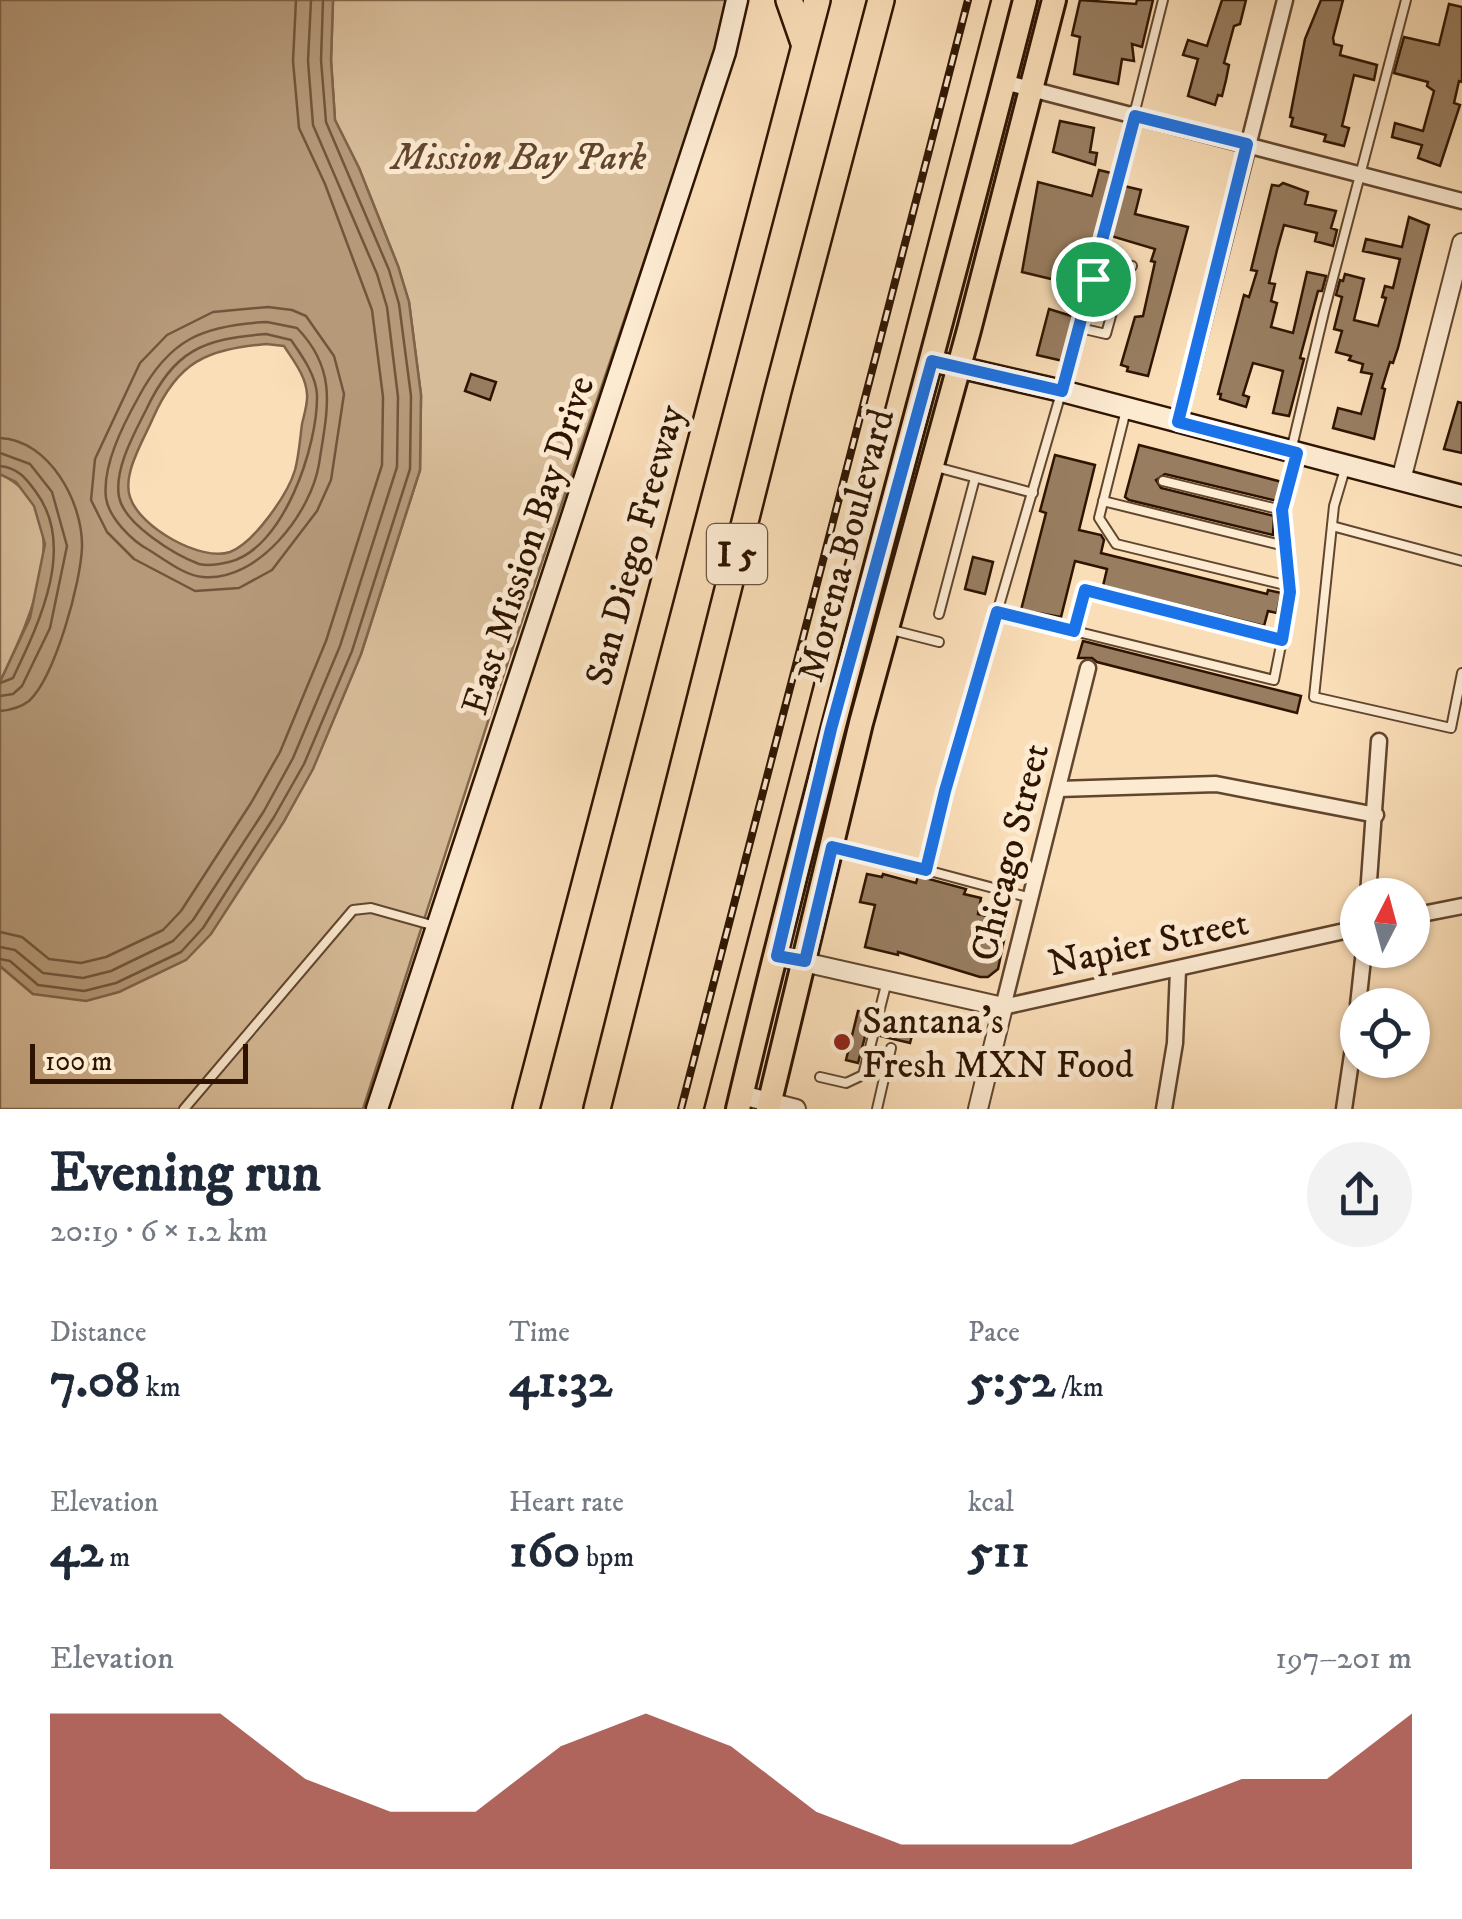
<!DOCTYPE html>
<meta charset="utf-8">
<style>
body{margin:0;font-family:"IM FELL DW Pica",serif;background:#f2f2f3;color:#1f2937;height:100vh;display:flex;flex-direction:column;font-size:38px;white-space:nowrap}
*{box-sizing:border-box;margin:0}
p{font-size:32px;color:#747a83}
.icon{flex:none;width:55px;height:55px;fill:none;stroke:currentColor;stroke-width:2;stroke-linecap:round;stroke-linejoin:round}
.map{position:relative;height:1109px;overflow:hidden}
.details{display:flex;flex-direction:column;background:#fff;flex:1}
.details>*{flex:none}
.needle{width:65px;rotate:6deg}
.controls{position:absolute;left:1340px;top:878px;display:grid;gap:20px}
.controls a{display:grid;place-items:center;width:90px;height:90px;border-radius:50%;background:#fff;box-shadow:0 2px 8px #0004;font-size:50px}
.scale{position:absolute;left:30px;bottom:25px;width:218px;box-sizing:border-box;padding-left:10px;border:5px solid #2e1400;border-top:0;font-size:28px;line-height:35px;white-space:nowrap;color:#2e1400;-webkit-text-stroke:8px #fcead1;paint-order:stroke}
.pin{position:absolute;display:grid;place-items:center;width:85px;height:85px;color:#fff;margin:-42px;border:5px solid #fff;border-radius:50%;box-shadow:0 2px 10px #0007}
.round{display:grid;place-items:center;flex:none;width:105px;height:105px;border-radius:52px;background:#f2f2f3}
.head{display:flex;align-items:center;justify-content:space-between;height:170px;padding:0 50px}
h1{font-size:55px;font-weight:700;line-height:75px}
.figures{display:grid;grid-template-columns:repeat(3,1fr);gap:15px;height:170px;padding:10px 50px}
.figures div{display:grid;align-content:center}
.figures b{font-size:50px;font-weight:700}
.figures small{font-size:28px;font-weight:400}
.figures p{font-size:28px}
.chart{height:280px;padding:20px 50px}
.chart p{display:flex;justify-content:space-between}
.chart svg{width:100%;height:180px;margin-top:10px;fill:#8f2418;opacity:.7}
.map>svg:first-child{display:block}
.green{fill:#d7bc99;stroke:#82684c;stroke-width:2.5}
.water{fill:#b59979;stroke:#7f6449;stroke-width:2.5;fill-rule:evenodd}
.lines{fill:none;stroke-linecap:round;stroke-linejoin:round}
.shore{stroke:#72563c;stroke-width:2.5}
.building{fill:#987d60;stroke:#2e1400;stroke-width:2.5}
.service-casing{stroke:#61462e;stroke-width:12}
.minor-casing{stroke:#61462e;stroke-width:19}
.tertiary-casing{stroke:#61462e;stroke-width:22}
.secondary-casing{stroke:#2e1400;stroke-width:25}
.primary-casing{stroke:#2e1400;stroke-width:28}
.motorway-casing{stroke:#2e1400;stroke-width:30}
.service{stroke:#fcead1;stroke-width:8}
.minor{stroke:#fcead1;stroke-width:14}
.tertiary{stroke:#fcead1;stroke-width:18}
.secondary{stroke:#fcead1;stroke-width:20}
.primary{stroke:#fadeb8;stroke-width:22}
.motorway{stroke:#fadeb8;stroke-width:25}
.tram{stroke:#2e1400;stroke-width:2.5}
.rail-casing{stroke:#2e1400;stroke-width:8}
.rail{stroke:#fcead1;stroke-width:4;stroke-dasharray:11;stroke-linecap:butt}
.route-casing{stroke:#fff;stroke-width:20}
.route{stroke:#1a73e8;stroke-width:12}
.poi-dot{fill:#8f2418;stroke:#fcead1;stroke-width:4}
.labels{text-anchor:middle;stroke-width:10;stroke-linejoin:round;paint-order:stroke}
.shield{fill:#fcead1;stroke:#6c543f;stroke-width:2.5}
.shield-label{font-size:35px;font-weight:bold;fill:#2e1400}
.park-label{font-size:38px;font-style:italic;fill:#61462e;stroke:#fcead1}
.street-label{font-size:38px;fill:#2e1400;stroke:#fcead1}
.poi-label{font-size:38px;fill:#2e1400;stroke:#fcead1;text-anchor:start}
</style>
<div class="map">
<svg width="1462" height="1109" viewBox="0 0 1462 1109">
<rect width="100%" height="100%" fill="#fadeb8"/>
<filter id="stains"><feTurbulence type="fractalNoise" baseFrequency=".002" numOctaves="4"/><feColorMatrix values="0 0 0 0 .2 0 0 0 0 .09 0 0 0 0 .02 0 0 0 .5 -.17"/></filter>
<radialGradient id="worn" r=".72"><stop offset=".6" stop-color="#630" stop-opacity="0"/><stop offset="1" stop-color="#630" stop-opacity=".3"/></radialGradient>
<g class="green">
<polygon points="333,0 726,0 719,41 492,709 363,1109 0,1109 0,966 33,994 283,823 313,768 361,654 420,470 421,395 409,302 398,266 359,168 335,120 331,60"/>
<path d="M0 474C83 512 27 625 0 682Z"/>
</g>
<path class="water" d="M0 0H333L331 60 335 120 359 168 398 266 409 302 421 395 420 470 361 654 313 769 283 823 211 934 186 960 119 992 86 1001 33 994 0 966V682L30 618 45 544 34 506 16 482 0 474ZM266 344 284 346C293 360 306 376 307 394 308 403 304 415 302 424 300 439 299 455 295 470 288 494 254 543 230 552 201 562 139 527 130 497 122 474 144 439 153 418 178 361 206 350 266 344Z"/>
<g class="lines">
<g class="shore">
<polygon points="268,307 292,310 306,316 334,356 344,394 331,480 317,511 272,570 239,588 195,591 134,559 107,532 91,500 95,459 140,363 167,335 213,312"/>
<path d="M267 322 297 328C339 371 327 411 319 464 311 513 258 582 203 577 185 576 164 559 149 550 132 541 109 518 106 498 102 466 123 425 138 398 169 339 203 325 267 322Z"/>
<path d="M266 334 291 340C302 356 316 375 317 395 318 445 284 549 229 562 221 564 207 566 199 564 175 555 124 524 119 497 114 469 134 434 146 410 174 350 203 339 266 334Z"/>
<path d="M0 438C49 440 83 502 82 547 81 582 55 677 29 701 20 708 11 710 0 711"/>
<polyline points="0,453 30,464 52,492 67,546 50,628 22,686 13,694 0,696"/>
<path d="M0 466C18 468 26 478 36 492 77 547 38 625 13 678L0 683"/>
<polyline points="0,932 22,937 49,959 81,963 106,957 163,930 181,911 251,803 280,752 326,641 382,465 383,397 372,310 325,184 299,128 293,61 296,0"/>
<polyline points="0,947 15,950 43,973 83,978 111,971 173,941 193,920 264,811 293,758 340,646 397,467 398,397 387,307 377,274 313,125 308,61 311,0"/>
<polyline points="0,959 10,961 38,985 84,991 116,983 181,952 203,928 274,817 304,764 352,651 410,469 411,396 399,304 389,270 326,122 321,60 323,0"/>
</g>
</g>
<g class="building">
<polygon points="1080,0 1136,4 1137,0 1153,0 1142,47 1132,44 1134,61 1122,59 1118,84 1074,74 1080,37 1072,35"/>
<polygon points="1222,0 1246,0 1240,24 1234,26 1224,63 1229,65 1226,80 1222,96 1218,95 1215,105 1188,96 1198,59 1183,55 1188,40 1207,46"/>
<polygon points="1321,0 1343,0 1333,38 1334,44 1342,46 1340,55 1377,65 1374,80 1354,75 1342,126 1349,128 1344,146 1324,141 1326,135 1291,126 1293,118 1290,117 1305,39"/>
<polygon points="1449,4 1462,7 1462,82 1459,81 1454,103 1460,105 1440,166 1418,158 1422,145 1392,137 1395,123 1423,131 1434,91 1427,86 1428,82 1394,73 1404,37 1439,45"/>
<polygon points="1060,121 1094,128 1090,152 1097,153 1095,165 1053,152"/>
<polygon points="1099,170 1111,173 1088,268 1080,266 1076,285 1022,272 1038,182 1092,196"/>
<polygon points="1283,183 1308,192 1305,204 1336,211 1331,228 1337,230 1333,246 1315,241 1317,233 1284,225 1277,250 1269,283 1275,284 1271,301 1277,303 1271,327 1293,333 1307,272 1326,276 1322,291 1318,291 1300,358 1304,359 1289,416 1273,413 1283,371 1253,363 1243,395 1249,397 1246,407 1220,399 1221,394 1218,394 1244,295 1249,297 1257,271 1251,270 1272,185 1279,186"/>
<polygon points="1124,186 1141,190 1135,214 1188,227 1148,376 1127,371 1128,367 1121,365 1135,317 1143,316 1155,262 1151,261 1155,249 1111,236"/>
<polygon points="1409,217 1429,225 1398,348 1393,363 1390,362 1382,388 1385,389 1374,439 1333,428 1338,408 1361,414 1372,374 1361,372 1363,364 1349,360 1351,356 1336,352 1342,331 1334,329 1342,297 1336,295 1340,280 1343,281 1345,274 1364,279 1354,320 1378,326 1386,298 1382,297 1385,286 1393,288 1400,259 1363,251 1366,239 1402,247"/>
<polygon points="1049,309 1075,317 1063,361 1037,355"/>
<polygon points="471,374 496,382 490,400 465,391"/>
<polygon points="1458,402 1462,403 1462,453 1444,449"/>
<polygon points="1139,445 1282,482 1277,501 1165,474 1156,480 1161,488 1274,516 1273,535 1129,500 1125,497"/>
<polygon points="1055,455 1095,465 1079,530 1101,535 1104,540 1101,553 1267,594 1268,590 1281,593 1277,613 1268,611 1264,626 1103,586 1107,569 1075,561 1061,617 1021,610 1046,513 1040,511"/>
<polygon points="973,557 993,562 985,594 965,589"/>
<polygon points="1083,641 1301,696 1297,713 1097,662 1092,658 1078,658"/>
<polygon points="867,874 882,877 883,874 916,883 918,876 966,889 964,894 981,898 978,914 1008,921 998,969 988,977 980,977 898,952 898,955 865,947 875,905 860,902"/>
<polygon points="858,1011 871,1014 858,1063 846,1060"/>
<polygon points="888,1014 916,1020 910,1043 881,1036"/>
</g>
<g class="lines">
<defs>
<g id="service">
<polyline points="1098,260 1132,266"/>
<polyline points="1080,328 1106,334 1119,287 1093,279"/>
<polyline points="1126,410 1099,518 1116,544 1289,586"/>
<polyline points="1291,451 1324,312 1406,0"/>
<polyline points="936,467 1033,493"/>
<polyline points="1345,469 1334,506 1314,697 1451,728 1462,673"/>
<polyline points="1163,481 1282,510 1296,457"/>
<polyline points="1103,501 1285,546"/>
<polyline points="1332,526 1462,561"/>
<polyline points="997,612 1274,680 1282,640 1085,590 1074,631"/>
<polyline points="939,614 975,478"/>
<polyline points="892,630 939,642"/>
<polyline points="1282,640 1289,592 1282,510"/>
<polyline points="833,847 926,870"/>
<polyline points="1031,898 926,870 945,791 1080,328 1163,0"/>
<polyline points="820,1077 846,1083 863,1075 887,981"/>
<polyline points="184,1109 353,910 371,908 435,926"/>
<polyline points="877,1109 891,1048"/>
</g>
<g id="minor">
<polyline points="1004,82 1462,201"/>
<polyline points="1178,422 1285,0"/>
<polyline points="1088,668 1003,1007 1358,928"/>
<polyline points="1059,789 1216,784 1376,815"/>
<polyline points="1368,895 1379,741"/>
<polyline points="1412,916 1462,906"/>
<polyline points="1358,1005 1364,950"/>
<polyline points="1164,1109 1175,1043 1178,970"/>
<polyline points="1344,1109 1358,1014"/>
</g>
<g id="tertiary">
<polyline points="1401,480 1462,243"/>
<polyline points="777,956 1003,1007 978,1109"/>
<polyline points="742,1095 796,1109"/>
</g>
<g id="secondary">
<polyline points="932,361 1062,391 1462,496"/>
<polyline points="377,1109 725,52 737,0"/>
</g>
<g id="primary">
<path d="M738 1109C826 737 931 370 1025 0"/>
<polyline points="768,1109 861,723 969,330 1054,0"/>
</g>
<g id="motorway">
<polyline points="789,0 804,43"/>
<polyline points="526,1109 817,0"/>
<polyline points="597,1109 778,391 881,0"/>
</g>
</defs>
<use href="#service" class="service-casing"/>
<use href="#minor" class="minor-casing"/>
<use href="#tertiary" class="tertiary-casing"/>
<use href="#secondary" class="secondary-casing"/>
<use href="#primary" class="primary-casing"/>
<use href="#motorway" class="motorway-casing"/>
<use href="#service" class="service"/>
<use href="#minor" class="minor"/>
<use href="#tertiary" class="tertiary"/>
<use href="#secondary" class="secondary"/>
<use href="#primary" class="primary"/>
<use href="#motorway" class="motorway"/>
<polyline class="tram" points="704,1109 991,0"/>
<defs>
<polyline id="rail" points="681,1109 968,0"/>
</defs>
<use href="#rail" class="rail-casing"/>
<use href="#rail" class="rail"/>
</g>
<g class="lines">
<defs>
<polygon id="route" points="1135,116 1247,144 1178,422 1297,453 1282,510 1290,592 1282,640 1085,590 1074,631 997,612 945,791 926,870 832,847 805,961 777,956 831,729 932,361 1062,391"/>
</defs>
<use href="#route" class="route-casing"/>
<use href="#route" class="route"/>
</g>
<circle class="poi-dot" cx="842" cy="1042" r="10"/>
<g class="labels">
<rect class="shield" x="707" y="524" width="60" height="60" rx="8"/>
<g class="shield-label">
<text x="737" y="566">I 5</text>
</g>
<g class="park-label">
<text x="519" y="169">Mission Bay Park</text>
</g>
<g class="street-label">
<text transform="translate(527 545) rotate(-72)" y="13">East Mission Bay Drive</text>
<text transform="translate(634 545) rotate(-75)" y="13">San Diego Freeway</text>
<text transform="translate(845 545) rotate(-75)" y="13">Morena Boulevard</text>
<text transform="translate(1009 852) rotate(-76)" y="13">Chicago Street</text>
<text transform="translate(1148 942) rotate(-12)" y="13">Napier Street</text>
</g>
<g class="poi-label">
<text x="862" y="1033">Santana's<tspan x="862" dy="44">Fresh MXN Food</tspan></text>
</g>
</g>
<rect width="100%" height="100%" filter="url(#stains)"/>
<rect width="100%" height="100%" fill="url(#worn)"/>
</svg>
<div class="controls">
<a><svg class="needle" viewBox="-14 -14 28 28"><path d="M0-13l5 13h-10z" fill="#e53935"/><path d="M0 13l5-13h-10z" fill="#747a83"/></svg></a>
<a><svg class="icon" aria-label="locate" viewBox="0 0 24 24"><circle cx="12" cy="12" r="6"/><path d="M12 2v4M12 18v4M2 12h4M18 12h4"/></svg></a>
</div>
<div class="scale">100 m</div>
<div class="pin" style="left:1093px;top:279px;background:#1e9e55"><svg class="icon" aria-label="arrive" viewBox="0 0 24 24"><path d="M6 21V4h12l-3 4 3 4H6"/></svg></div>
</div>
<section class="details">
<div class="head"><div><h1>Evening run</h1><p>20:19 · 6 × 1.2 km</p></div><a class="round"><svg class="icon" aria-label="share" viewBox="0 0 24 24"><path d="M12 15V3M7 8l5-5 5 5M5 13v7h14v-7"/></svg></a></div>
<div class="figures">
<div><p>Distance</p><b>7.08<small> km</small></b></div>
<div><p>Time</p><b>41:32</b></div>
<div><p>Pace</p><b>5:52<small> /km</small></b></div>
</div>
<div class="figures">
<div><p>Elevation</p><b>42<small> m</small></b></div>
<div><p>Heart rate</p><b>160<small> bpm</small></b></div>
<div><p>kcal</p><b>511</b></div>
</div>
<div class="chart"><p><span>Elevation</span>197–201 m</p>
<svg viewBox="0 0 160 44" preserveAspectRatio="none"><path d="M0 44V6L10 6L20 6L30 22L40 30L50 30L60 14L70 6L80 14L90 30L100 38L110 38L120 38L130 30L140 22L150 22L160 6V44z"/></svg>
</div>
</section>
